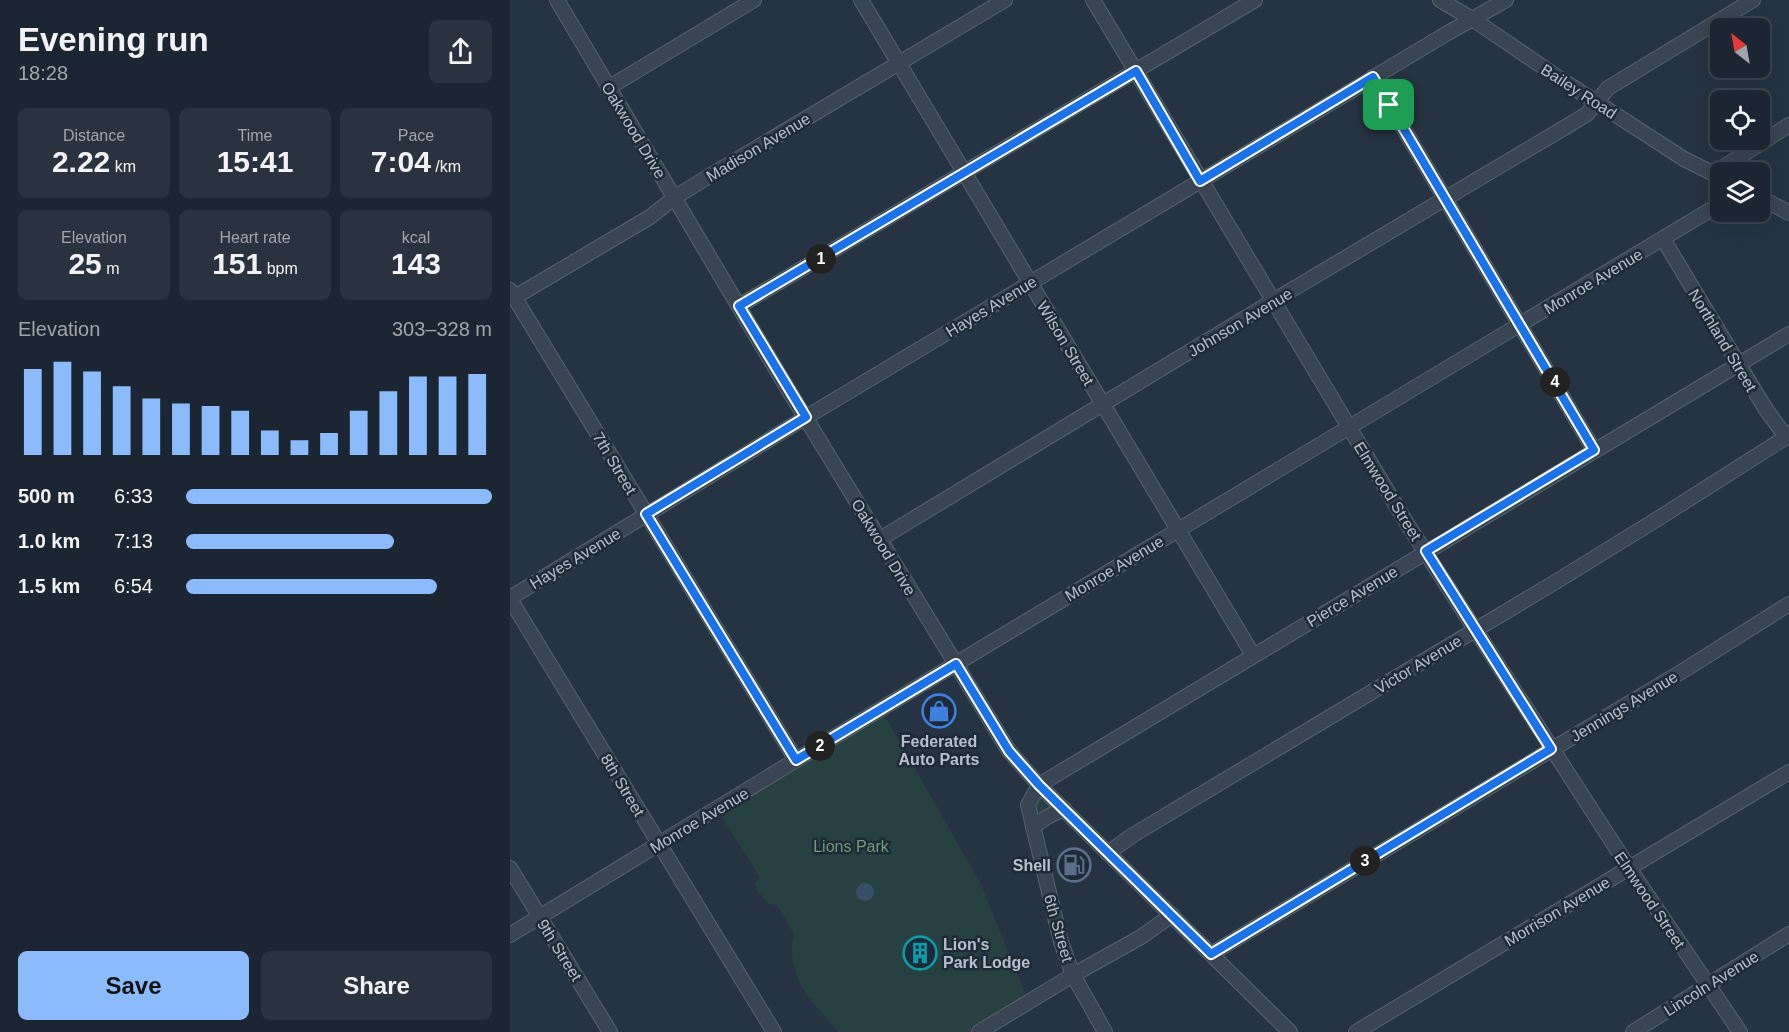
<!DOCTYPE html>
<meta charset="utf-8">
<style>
body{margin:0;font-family:Arial,sans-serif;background:#29323e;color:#f1f3f6;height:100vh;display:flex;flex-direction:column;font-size:22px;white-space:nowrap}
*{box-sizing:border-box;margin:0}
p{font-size:20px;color:#a0a5ac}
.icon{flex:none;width:33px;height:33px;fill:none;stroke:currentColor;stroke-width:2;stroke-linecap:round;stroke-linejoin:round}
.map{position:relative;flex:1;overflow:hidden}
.details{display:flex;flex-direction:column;background:#1c2632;width:510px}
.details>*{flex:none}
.needle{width:39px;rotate:329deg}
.fabs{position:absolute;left:1200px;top:18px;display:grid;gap:12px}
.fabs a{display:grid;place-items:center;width:60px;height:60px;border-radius:9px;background:#1c2632;box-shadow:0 6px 24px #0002,0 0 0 2px #3a434d;font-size:30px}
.pin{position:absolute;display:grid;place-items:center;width:51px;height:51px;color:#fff;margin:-26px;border-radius:12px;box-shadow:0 3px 9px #0006}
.km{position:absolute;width:30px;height:30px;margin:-15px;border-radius:50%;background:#222;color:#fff;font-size:16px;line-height:30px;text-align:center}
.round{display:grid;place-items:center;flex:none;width:63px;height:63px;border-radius:9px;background:#29323e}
.headline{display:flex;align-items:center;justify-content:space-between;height:102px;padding:0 18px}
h1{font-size:33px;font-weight:700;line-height:45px}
.stats{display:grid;grid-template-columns:repeat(3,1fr);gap:9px;height:102px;padding:6px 18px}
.stats div{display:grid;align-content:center;border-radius:9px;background:#29323e;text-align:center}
.stats b{font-size:30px;font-weight:700}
.stats small{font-size:16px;font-weight:400}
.stats p{font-size:16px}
.chart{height:168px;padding:12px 18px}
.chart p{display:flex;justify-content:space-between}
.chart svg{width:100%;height:108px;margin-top:6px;stroke:#8bbbfc;stroke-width:6}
.action{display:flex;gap:12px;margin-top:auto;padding:12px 18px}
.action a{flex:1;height:69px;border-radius:9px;background:#8bbbfc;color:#111;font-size:24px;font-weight:700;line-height:69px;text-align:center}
.action a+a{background:#29323e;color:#f1f3f6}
ul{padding:0 18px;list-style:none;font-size:20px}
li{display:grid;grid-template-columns:96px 72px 1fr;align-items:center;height:45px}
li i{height:15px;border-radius:8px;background:#8bbbfc}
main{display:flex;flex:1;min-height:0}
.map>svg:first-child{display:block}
.green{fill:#274143}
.water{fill:#384f6a}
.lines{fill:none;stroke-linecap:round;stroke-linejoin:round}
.minor-casing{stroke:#57636f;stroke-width:16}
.minor{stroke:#394552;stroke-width:14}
.route-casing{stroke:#fff;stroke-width:12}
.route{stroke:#1a73e8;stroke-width:8}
.labels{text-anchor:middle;stroke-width:5;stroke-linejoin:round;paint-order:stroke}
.street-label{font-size:16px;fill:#b6c0cc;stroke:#1e2a37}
.poi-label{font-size:16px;font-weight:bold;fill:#b6c0cc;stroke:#1e2a37}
.park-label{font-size:16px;fill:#6d9e76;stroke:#1e2a37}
</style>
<main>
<section class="details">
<div class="headline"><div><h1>Evening run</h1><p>18:28</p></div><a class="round"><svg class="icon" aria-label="share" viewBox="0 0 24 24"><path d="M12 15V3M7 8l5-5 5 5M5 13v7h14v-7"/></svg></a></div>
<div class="stats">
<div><p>Distance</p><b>2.22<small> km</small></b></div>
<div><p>Time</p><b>15:41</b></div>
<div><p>Pace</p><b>7:04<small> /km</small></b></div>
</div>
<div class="stats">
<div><p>Elevation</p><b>25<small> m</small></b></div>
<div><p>Heart rate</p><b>151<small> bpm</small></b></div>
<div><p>kcal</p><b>143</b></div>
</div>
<div class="chart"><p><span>Elevation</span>303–328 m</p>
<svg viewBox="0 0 160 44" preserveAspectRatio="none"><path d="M5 44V9M15 44V6M25 44V10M35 44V16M45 44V21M55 44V23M65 44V24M75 44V26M85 44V34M95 44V38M105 44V35M115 44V26M125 44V18M135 44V12M145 44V12M155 44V11"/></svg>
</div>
<ul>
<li><b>500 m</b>6:33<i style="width:100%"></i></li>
<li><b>1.0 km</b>7:13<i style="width:68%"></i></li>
<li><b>1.5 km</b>6:54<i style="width:82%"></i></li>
</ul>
<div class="action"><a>Save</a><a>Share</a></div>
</section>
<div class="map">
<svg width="1279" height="1032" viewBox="0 0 1279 1032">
<rect width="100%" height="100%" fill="#253342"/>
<g class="green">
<path d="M371 709 471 884 519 1003 469 1032H329C302 1003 274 976 284 934L267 905 259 904 248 892 244 882 250 878 207 809Z"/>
<polygon points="531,797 542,809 528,817 524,801"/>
</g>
<circle class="water" cx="355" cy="892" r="9"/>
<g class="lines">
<defs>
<g id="minor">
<polyline points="47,0 273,381 499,751 529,785 780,1032"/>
<polyline points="351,0 743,655"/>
<polyline points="583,0 896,522 1119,868 1230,1032"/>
<polyline points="930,0 964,20 1049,78 1174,159 1210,177"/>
<polyline points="863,77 1084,450"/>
<polyline points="98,88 244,0"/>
<polyline points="1203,174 1279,125"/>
<polyline points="1250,197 1279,213"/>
<polyline points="1153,239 1255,408 1271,430 1279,437"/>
<polyline points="0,290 286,760"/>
<polyline points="5,297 140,217 164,198 196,178 495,0"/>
<polyline points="229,306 745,0"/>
<polyline points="370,539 763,301 1059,125 1077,114 1098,88 1243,0"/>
<polyline points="0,598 288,422 936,34 996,0"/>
<polyline points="0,599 264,1032"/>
<polyline points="523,827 537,817 554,809"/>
<polyline points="598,853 623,835 1047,581 1149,518 1278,436"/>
<polyline points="0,868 100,1032"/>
<polyline points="0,935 286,760 1210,204"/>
<polyline points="701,954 1176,669 1279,604"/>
<polyline points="469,1032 563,975 631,937 662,915"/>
<polyline points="595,1032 563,975 551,942 518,805 529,785 1279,334"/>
<polyline points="846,1032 1279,772"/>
<polyline points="1123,1032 1279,934"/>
</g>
</defs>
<use href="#minor" class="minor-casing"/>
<use href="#minor" class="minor"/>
</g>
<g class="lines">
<defs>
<polygon id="route" points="626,71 690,181 863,77 1084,450 916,551 1041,749 701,954 529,785 499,751 446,664 286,760 136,514 296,417 229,306"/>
</defs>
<use href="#route" class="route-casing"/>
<use href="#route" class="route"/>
</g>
<defs>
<symbol id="shop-ring" viewBox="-11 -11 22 22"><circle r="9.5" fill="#1e2a37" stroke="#3f7fe0" stroke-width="1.5"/><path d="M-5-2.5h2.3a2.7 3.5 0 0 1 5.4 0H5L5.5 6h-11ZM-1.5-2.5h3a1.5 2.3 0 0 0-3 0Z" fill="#3f7fe0"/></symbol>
<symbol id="fuel-ring" viewBox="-11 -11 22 22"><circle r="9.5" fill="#1e2a37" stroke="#5c6f8a" stroke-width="1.5"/><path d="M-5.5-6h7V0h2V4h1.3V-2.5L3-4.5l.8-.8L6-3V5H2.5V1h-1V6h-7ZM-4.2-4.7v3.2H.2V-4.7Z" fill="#5c6f8a"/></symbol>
<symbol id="building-ring" viewBox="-11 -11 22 22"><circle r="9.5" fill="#1e2a37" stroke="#0f9aa8" stroke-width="1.5"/><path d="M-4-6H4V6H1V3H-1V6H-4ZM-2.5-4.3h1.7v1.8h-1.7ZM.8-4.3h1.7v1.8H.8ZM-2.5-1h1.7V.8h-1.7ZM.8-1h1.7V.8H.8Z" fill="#0f9aa8"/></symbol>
</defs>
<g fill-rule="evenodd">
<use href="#shop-ring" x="410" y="692" width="38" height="38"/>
<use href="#fuel-ring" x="545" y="846" width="38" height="38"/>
<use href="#building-ring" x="391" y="934" width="38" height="38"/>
</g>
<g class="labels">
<g class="street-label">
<text transform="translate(1069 91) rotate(33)" y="6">Bailey Road</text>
<text transform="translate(124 130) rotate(59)" y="6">Oakwood Drive</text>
<text transform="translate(248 147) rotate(-31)" y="6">Madison Avenue</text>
<text transform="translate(1083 281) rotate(-31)" y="6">Monroe Avenue</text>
<text transform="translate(481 306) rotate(-31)" y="6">Hayes Avenue</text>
<text transform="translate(730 322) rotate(-31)" y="6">Johnson Avenue</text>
<text transform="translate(1213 340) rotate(59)" y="6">Northland Street</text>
<text transform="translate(556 343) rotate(59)" y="6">Wilson Street</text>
<text transform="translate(105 463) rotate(59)" y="6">7th Street</text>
<text transform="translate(878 491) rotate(58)" y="6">Elmwood Street</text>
<text transform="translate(374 547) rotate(59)" y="6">Oakwood Drive</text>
<text transform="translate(65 558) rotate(-31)" y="6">Hayes Avenue</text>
<text transform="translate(604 568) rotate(-31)" y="6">Monroe Avenue</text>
<text transform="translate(842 596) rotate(-31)" y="6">Pierce Avenue</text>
<text transform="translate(908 664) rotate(-31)" y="6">Victor Avenue</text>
<text transform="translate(1114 706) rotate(-31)" y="6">Jennings Avenue</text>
<text transform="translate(113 785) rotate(59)" y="6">8th Street</text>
<text transform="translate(189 820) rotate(-31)" y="6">Monroe Avenue</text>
<text transform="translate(1140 900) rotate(56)" y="6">Elmwood Street</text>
<text transform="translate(1047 911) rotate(-31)" y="6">Morrison Avenue</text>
<text transform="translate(549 928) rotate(74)" y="6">6th Street</text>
<text transform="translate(50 950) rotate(58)" y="6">9th Street</text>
<text transform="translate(1201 983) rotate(-32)" y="6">Lincoln Avenue</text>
</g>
<g class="poi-label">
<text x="429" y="747">Federated<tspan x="429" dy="18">Auto Parts</tspan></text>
<text x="541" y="871" text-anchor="end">Shell</text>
<text x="433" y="950" text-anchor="start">Lion's<tspan x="433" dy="18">Park Lodge</tspan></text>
</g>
<g class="park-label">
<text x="341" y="852">Lions Park</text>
</g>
</g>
</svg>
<div class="fabs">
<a><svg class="needle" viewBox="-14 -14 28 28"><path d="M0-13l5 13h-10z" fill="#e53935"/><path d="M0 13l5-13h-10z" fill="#a0a5ac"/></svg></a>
<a><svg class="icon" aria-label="locate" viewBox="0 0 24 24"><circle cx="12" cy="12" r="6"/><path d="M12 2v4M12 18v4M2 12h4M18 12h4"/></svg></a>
<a><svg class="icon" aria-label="layers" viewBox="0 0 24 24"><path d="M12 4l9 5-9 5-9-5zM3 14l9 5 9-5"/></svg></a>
</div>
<div class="pin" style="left:879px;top:105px;background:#1e9e55"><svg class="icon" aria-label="arrive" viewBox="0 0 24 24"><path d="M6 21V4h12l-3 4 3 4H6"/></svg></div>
<b class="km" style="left:311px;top:259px">1</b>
<b class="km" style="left:310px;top:746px">2</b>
<b class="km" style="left:855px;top:861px">3</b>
<b class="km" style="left:1045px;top:382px">4</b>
</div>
</main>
